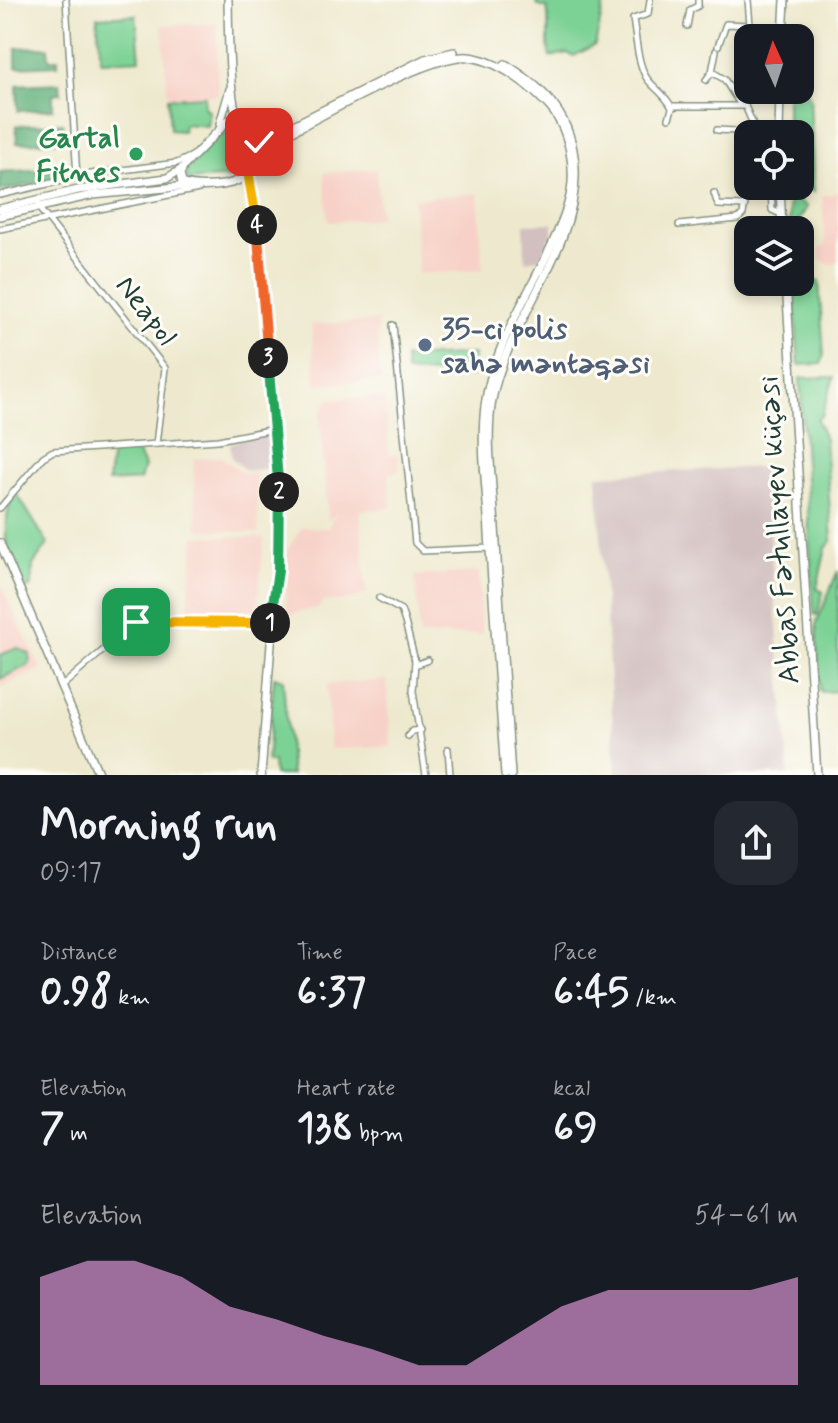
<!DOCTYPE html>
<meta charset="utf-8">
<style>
body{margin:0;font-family:Mynerve,sans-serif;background:#242831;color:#f1f3f6;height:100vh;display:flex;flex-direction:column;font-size:30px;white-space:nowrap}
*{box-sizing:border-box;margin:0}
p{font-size:26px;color:#9ea1a6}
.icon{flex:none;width:44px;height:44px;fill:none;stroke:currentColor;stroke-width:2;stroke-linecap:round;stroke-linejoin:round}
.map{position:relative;height:775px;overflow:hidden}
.details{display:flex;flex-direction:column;background:#171b24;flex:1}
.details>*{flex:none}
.needle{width:52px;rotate:357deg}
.fabs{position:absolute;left:734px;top:24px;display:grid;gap:16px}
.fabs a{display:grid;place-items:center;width:80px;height:80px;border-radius:16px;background:#171b24;box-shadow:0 4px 12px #0003;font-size:40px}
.pin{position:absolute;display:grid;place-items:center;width:68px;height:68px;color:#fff;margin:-34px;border-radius:16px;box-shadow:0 4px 12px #0006}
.km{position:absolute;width:40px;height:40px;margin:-20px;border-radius:50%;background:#222;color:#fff;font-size:22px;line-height:40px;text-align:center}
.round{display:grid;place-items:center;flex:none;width:84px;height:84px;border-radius:24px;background:#242831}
.overview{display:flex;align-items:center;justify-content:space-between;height:136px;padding:0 40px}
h1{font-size:44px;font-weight:800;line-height:60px}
.figures{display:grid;grid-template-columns:repeat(3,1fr);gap:12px;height:136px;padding:8px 40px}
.figures div{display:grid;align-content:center}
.figures b{font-size:40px;font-weight:800}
.figures small{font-size:22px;font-weight:400}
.figures p{font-size:22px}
.chart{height:224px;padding:16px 40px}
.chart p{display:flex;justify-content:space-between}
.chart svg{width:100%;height:144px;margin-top:8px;fill:#d690ce;opacity:.7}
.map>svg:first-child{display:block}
.built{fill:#f7d1c7}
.industrial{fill:#d2bfc0}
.green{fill:#7cd194;stroke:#4e8764;stroke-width:2}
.forest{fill:#65b37e;stroke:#427859;stroke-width:2}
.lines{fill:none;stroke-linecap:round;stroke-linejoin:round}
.minor-casing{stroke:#869381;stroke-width:8}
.major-casing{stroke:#869381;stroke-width:10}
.minor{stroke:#fff;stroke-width:5}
.major{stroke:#fff;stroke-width:7}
.split-1-casing{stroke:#fff;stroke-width:16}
.split-2-casing{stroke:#fff;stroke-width:16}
.split-3-casing{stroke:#fff;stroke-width:16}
.split-4-casing{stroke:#fff;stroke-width:16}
.split-5-casing{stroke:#fff;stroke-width:16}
.split-1{stroke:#f5b400;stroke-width:10}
.split-2{stroke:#22a559;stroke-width:10}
.split-3{stroke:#22a559;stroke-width:10}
.split-4{stroke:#f0652b;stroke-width:10}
.split-5{stroke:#f5b400;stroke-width:10}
.leisure-dot{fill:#2e9e5b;stroke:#fdfcf7;stroke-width:3}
.service-dot{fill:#5c6f8a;stroke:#fdfcf7;stroke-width:3}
.labels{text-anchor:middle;stroke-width:6;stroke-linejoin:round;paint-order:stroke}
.leisure-label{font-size:30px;font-weight:bold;fill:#27864d;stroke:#fdfcf7;text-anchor:end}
.street-label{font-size:30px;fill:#1f3d34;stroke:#fdfcf7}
.service-label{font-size:30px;font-weight:bold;fill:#4e5e75;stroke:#fdfcf7;text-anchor:start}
</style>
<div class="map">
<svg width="838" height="775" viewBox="0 0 838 775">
<rect width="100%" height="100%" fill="#fdfcf7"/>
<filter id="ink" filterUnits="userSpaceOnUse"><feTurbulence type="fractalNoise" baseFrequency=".0125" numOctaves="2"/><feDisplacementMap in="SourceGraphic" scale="16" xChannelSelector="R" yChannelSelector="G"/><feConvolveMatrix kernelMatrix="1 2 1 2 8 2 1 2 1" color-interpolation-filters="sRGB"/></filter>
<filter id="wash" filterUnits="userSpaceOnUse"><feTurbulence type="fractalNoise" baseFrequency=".006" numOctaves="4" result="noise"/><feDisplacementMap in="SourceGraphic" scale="32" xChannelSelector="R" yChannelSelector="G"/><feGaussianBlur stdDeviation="1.8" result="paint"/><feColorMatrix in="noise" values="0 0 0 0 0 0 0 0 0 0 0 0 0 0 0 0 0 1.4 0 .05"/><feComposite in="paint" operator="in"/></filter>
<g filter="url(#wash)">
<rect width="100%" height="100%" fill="#eee9ce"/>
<g class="built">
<polygon points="217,24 218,95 168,98 162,25"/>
<polygon points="376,169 380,218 328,222 324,173"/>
<polygon points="838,191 838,263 827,264 820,258 820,247 825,246 822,195 836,194"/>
<polygon points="478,193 483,270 418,274 414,199"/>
<polygon points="377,321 380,381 316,384 311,324"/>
<polygon points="385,397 389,454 398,454 399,471 389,473 391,508 360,510 366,593 354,599 321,602 321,607 286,615 287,550 302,527 328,528 336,513 328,520 320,415 328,400"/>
<polygon points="221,457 243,473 256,473 258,533 197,529 193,459"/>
<polygon points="195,536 264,538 257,610 242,608 242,617 187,615"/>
<polygon points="479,572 482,634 420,636 415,576"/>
<polygon points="0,583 41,669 0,687"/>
<polygon points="387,680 391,747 330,749 327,684"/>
</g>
<g class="industrial">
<polygon points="553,223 553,232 539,259 525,261 524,224"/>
<polygon points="267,433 269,468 246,471 232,458 230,443"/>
<polygon points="764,467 789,775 616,775 597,475"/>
</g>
<g class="green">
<path d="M536 0H611L604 4 595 45 574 56 567 53 550 57C545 39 551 26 547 8L538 6Z"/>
<polygon points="136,15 140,59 101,61 97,17"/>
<polygon points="800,83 810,97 814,192 807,188 799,201 807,207 793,230 790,230 788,186 800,186 800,134 787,134 787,90 800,90"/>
<polygon points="205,96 204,108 209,110 207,126 184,124 183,131 170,130 168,98"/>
<polygon points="230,124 237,131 243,173 237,177 187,180 186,169"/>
<polygon points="804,223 808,224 813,258 807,263 804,276 809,281 819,281 824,355 821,364 799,365 793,282 800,282 799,230"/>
<polygon points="474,354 472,376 406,372 405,358"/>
<polygon points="834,377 822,415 817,419 825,439 832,541 826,548 817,588 823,592 817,615 814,614 800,378"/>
<polygon points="136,449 144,466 140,480 108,482 112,450"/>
<path d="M15 491 48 544 33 565 31 587 20 590C4 553 0 525 15 491Z"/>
<polygon points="838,571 838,691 820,692 816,624"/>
<polygon points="17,648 30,654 29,665 0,679 0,655"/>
<polygon points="274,677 283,680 291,775 274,775 273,762 267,762"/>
</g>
<g class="forest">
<polygon points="48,47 49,59 58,59 58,65 16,67 16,48"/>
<polygon points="60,83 61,93 53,94 53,109 18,111 17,85"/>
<polygon points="63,123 64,131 57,132 58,141 17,143 16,126"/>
<polygon points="67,168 62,171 63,177 0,191 0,172"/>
</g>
</g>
<g filter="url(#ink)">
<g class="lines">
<defs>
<g id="minor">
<polyline points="66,0 77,177"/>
<path d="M650 0 648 14 633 19C636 36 637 61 646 77 651 86 664 93 671 106"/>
<polyline points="748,0 751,38"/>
<polyline points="687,26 690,10 698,6 698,0"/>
<polyline points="718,46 726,24 748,25"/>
<polyline points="748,69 745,106 756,131 762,134"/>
<polyline points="712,72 724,79 740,104"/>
<polyline points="706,80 712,72 716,51"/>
<polyline points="669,118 673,106 745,106"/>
<polyline points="717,130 755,132"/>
<polyline points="771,186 772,210 781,214"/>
<polyline points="714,193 718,205 744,206"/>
<polyline points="0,195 91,174 177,163 192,156"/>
<polyline points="38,207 165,368 156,444"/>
<polyline points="679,225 738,219 743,214 748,186"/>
<polyline points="0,229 199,189"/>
<polyline points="393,325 415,543 423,551 490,548"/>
<polyline points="0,508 43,457 53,451 218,440 274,429"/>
<polyline points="379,598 401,610 405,622 415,661 413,691 426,775"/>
<polyline points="415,665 428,660"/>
<polyline points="62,686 136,622 273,623"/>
<polyline points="408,736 412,731 421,730"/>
<polyline points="448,749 450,775"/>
</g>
<g id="major">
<path d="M228 0C229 30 226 126 251 143L262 141 425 59 454 52"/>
<polyline points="783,38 785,0"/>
<path d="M505 64C546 89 573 118 575 168 579 249 506 322 492 400 485 440 493 486 495 527 500 610 505 692 511 775"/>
<path d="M229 120 241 130 248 164 244 177C231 187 198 189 182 183L180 174 183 167Z"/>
<polyline points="220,124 230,89"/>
<polyline points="779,134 780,90"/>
<polyline points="780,186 782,230"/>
<polyline points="0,209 78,190 167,178 182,169"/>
<polyline points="0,216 93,195 187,186"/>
<polyline points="786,282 817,775"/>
<polyline points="0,543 99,775"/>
<path d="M261 775 281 512 263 288 248 164 252 155 264 146C306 125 429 53 468 57 498 60 524 81 545 102 570 126 578 171 568 204 547 272 494 334 485 406 480 447 487 491 489 533 494 614 499 694 505 775"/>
</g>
</defs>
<use href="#minor" class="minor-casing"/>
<use href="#major" class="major-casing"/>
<use href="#minor" class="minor"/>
<use href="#major" class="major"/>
</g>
</g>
<g class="lines" filter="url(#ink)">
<defs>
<polyline id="split-1" points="136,622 270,623"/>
<polyline id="split-2" points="270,623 278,571 279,492"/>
<polyline id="split-3" points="268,358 279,492"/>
<polyline id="split-4" points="257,225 268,358"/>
<polyline id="split-5" points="257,225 241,130 247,142 259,142"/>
</defs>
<use href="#split-1" class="split-1-casing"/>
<use href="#split-2" class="split-2-casing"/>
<use href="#split-3" class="split-3-casing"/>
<use href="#split-4" class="split-4-casing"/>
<use href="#split-5" class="split-5-casing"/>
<use href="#split-1" class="split-1"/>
<use href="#split-2" class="split-2"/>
<use href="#split-3" class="split-3"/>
<use href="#split-4" class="split-4"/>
<use href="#split-5" class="split-5"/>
</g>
<circle class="leisure-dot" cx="136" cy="154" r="8"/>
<circle class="service-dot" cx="425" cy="345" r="8"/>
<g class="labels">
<g class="leisure-label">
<text x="120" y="147">Gartal<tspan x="120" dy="34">Fitnes</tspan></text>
</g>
<g class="street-label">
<text transform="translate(147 310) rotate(52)" y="10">Neapol</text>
<text transform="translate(778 530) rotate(-94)" y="10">Abbas Fətullayev küçəsi</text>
</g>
<g class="service-label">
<text x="441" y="338">35-ci polis<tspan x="441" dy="34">sahə məntəqəsi</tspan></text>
</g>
</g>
</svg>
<div class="fabs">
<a><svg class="needle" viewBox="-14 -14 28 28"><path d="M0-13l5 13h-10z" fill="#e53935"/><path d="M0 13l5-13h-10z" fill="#9ea1a6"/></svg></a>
<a><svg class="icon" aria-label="locate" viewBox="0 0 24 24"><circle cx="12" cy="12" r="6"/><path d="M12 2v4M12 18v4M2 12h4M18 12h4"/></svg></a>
<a><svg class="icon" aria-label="layers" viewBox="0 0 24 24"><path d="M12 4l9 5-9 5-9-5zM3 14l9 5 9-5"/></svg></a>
</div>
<div class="pin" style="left:136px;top:622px;background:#1e9e55"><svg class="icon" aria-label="arrive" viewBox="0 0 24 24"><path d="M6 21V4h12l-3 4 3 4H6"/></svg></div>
<div class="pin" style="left:259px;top:142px;background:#d93025"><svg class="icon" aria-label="check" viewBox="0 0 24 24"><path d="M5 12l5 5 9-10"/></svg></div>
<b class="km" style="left:270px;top:623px">1</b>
<b class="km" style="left:279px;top:492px">2</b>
<b class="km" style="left:268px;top:358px">3</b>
<b class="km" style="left:257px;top:225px">4</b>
</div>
<section class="details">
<div class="overview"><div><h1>Morning run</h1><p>09:17</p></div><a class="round"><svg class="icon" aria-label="share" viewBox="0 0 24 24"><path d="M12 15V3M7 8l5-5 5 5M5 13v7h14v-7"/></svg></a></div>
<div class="figures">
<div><p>Distance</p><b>0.98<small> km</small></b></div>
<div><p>Time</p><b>6:37</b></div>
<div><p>Pace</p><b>6:45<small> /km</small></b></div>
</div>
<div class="figures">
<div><p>Elevation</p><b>7<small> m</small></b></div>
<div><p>Heart rate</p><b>138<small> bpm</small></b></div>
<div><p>kcal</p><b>69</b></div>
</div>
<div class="chart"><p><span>Elevation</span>54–61 m</p>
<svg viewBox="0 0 160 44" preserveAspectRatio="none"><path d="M0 44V11L10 6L20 6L30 11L40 20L50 24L60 29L70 33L80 38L90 38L100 29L110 20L120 15L130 15L140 15L150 15L160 11V44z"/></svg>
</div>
</section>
